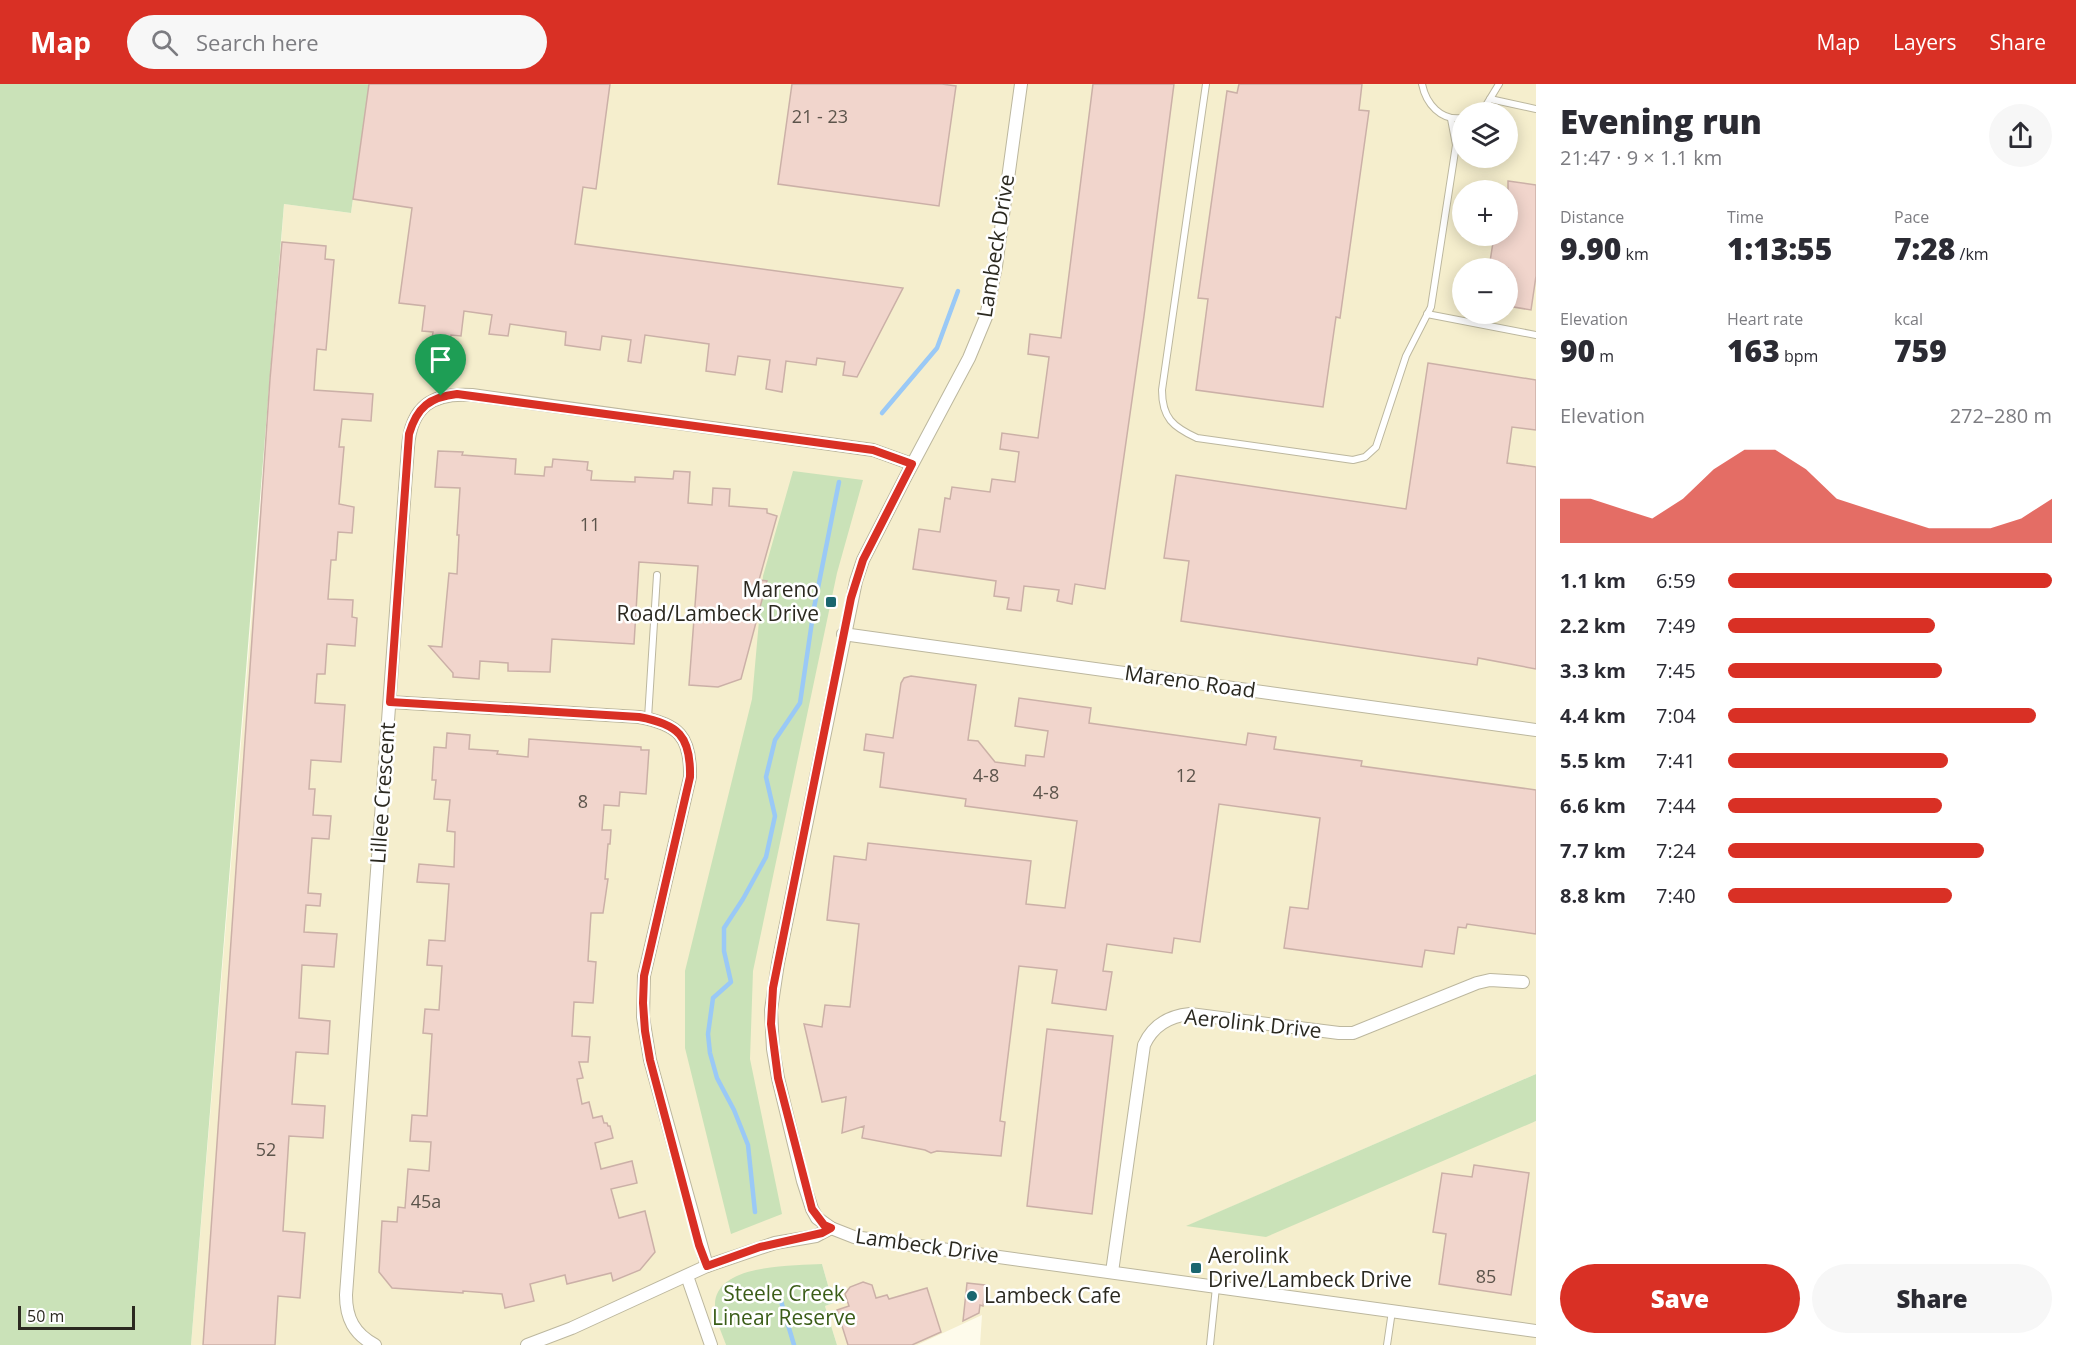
<!DOCTYPE html>
<meta charset="utf-8">
<style>
body{margin:0;font-family:"Open Sans",sans-serif;background:#f7f7f7;color:#2b2b33;height:100vh;display:flex;flex-direction:column;font-size:22px;white-space:nowrap}
*{box-sizing:border-box;margin:0}
p{font-size:20px;color:#7c7c81}
.icon{flex:none;width:33px;height:33px;fill:none;stroke:currentColor;stroke-width:2;stroke-linecap:round;stroke-linejoin:round}
.map{position:relative;flex:1;overflow:hidden}
.side{display:flex;flex-direction:column;background:#fff;width:540px}
.side>*{flex:none}
.controls{position:absolute;left:1452px;top:18px;display:grid;gap:12px}
.controls a{display:grid;place-items:center;width:66px;height:66px;border-radius:50%;background:#fff;box-shadow:0 3px 15px #0003;font-size:30px}
.scale{position:absolute;left:18px;bottom:15px;width:117px;box-sizing:border-box;padding-left:6px;border:3px solid #2b2920;border-top:0;font-size:16px;line-height:21px;white-space:nowrap;color:#2b2920;-webkit-text-stroke:4px #fff;paint-order:stroke}
.pin{position:absolute;display:grid;place-items:center;width:51px;height:51px;color:#fff;margin:-62px -26px;border-radius:50% 50% 50% 0;rotate:-45deg;box-shadow:0 0 6px #0007}
.pin .icon{rotate:45deg}
.round{display:grid;place-items:center;flex:none;width:63px;height:63px;border-radius:32px;background:#f7f7f7}
.overview{display:flex;align-items:center;justify-content:space-between;height:102px;padding:0 24px}
h1{font-size:33px;font-weight:800;line-height:45px}
.stats{display:grid;grid-template-columns:repeat(3,1fr);gap:9px;height:102px;padding:6px 24px}
.stats div{display:grid;align-content:center}
.stats b{font-size:30px;font-weight:800}
.stats small{font-size:16px;font-weight:400}
.stats p{font-size:16px}
.chart{height:168px;padding:12px 24px}
.chart p{display:flex;justify-content:space-between}
.chart svg{width:100%;height:108px;margin-top:6px;fill:#d93025;opacity:.7}
.button{display:flex;gap:12px;margin-top:auto;padding:12px 24px}
.button a{flex:1;height:69px;border-radius:36px;background:#d93025;color:#fff;font-size:24px;font-weight:800;line-height:69px;text-align:center}
.button a+a{background:#f7f7f7;color:#2b2b33}
ul{padding:0 24px;list-style:none;font-size:20px}
li{display:grid;grid-template-columns:96px 72px 1fr;align-items:center;height:45px}
li i{height:15px;border-radius:8px;background:#d93025}
header{display:flex;align-items:center;gap:36px;box-sizing:border-box;height:84px;padding:0 30px;background:#d93025;color:#fff}
header strong{font-size:28px}
nav{display:flex;gap:33px;margin-inline-start:auto;font-size:21px}
.search{width:420px;height:54px;background:#f7f7f7;display:flex;align-items:center;gap:15px;box-sizing:border-box;padding:0 21px;border-radius:33px;color:#7c7c81;font-size:22px}
main{display:flex;flex:1;min-height:0}
.map>svg:first-child{display:block}
.built{fill:#f5eecd;fill-rule:evenodd}
.green{fill:#cae2b8}
.lines{fill:none;stroke-linecap:round;stroke-linejoin:round}
.stream{stroke:#9ac9f6;stroke-width:4.5}
.building{fill:#f1d5cc;stroke:#cbb0a7;stroke-width:1.5}
.service-casing{stroke:#bcb79e;stroke-width:8}
.minor-casing{stroke:#bcb79e;stroke-width:14}
.service{stroke:#fff;stroke-width:6}
.minor{stroke:#fff;stroke-width:12}
.route-casing{stroke:#fff;stroke-width:12}
.route{stroke:#d93025;stroke-width:8}
.poi-dot{fill:#1a666f;stroke:#fff;stroke-width:2}
.labels{text-anchor:middle;stroke-width:5;stroke-linejoin:round;paint-order:stroke}
.number-label{font-size:18px;fill:#5c544b}
.street-label{font-size:21px;fill:#2b2920;stroke:#fff}
.poi-label{font-size:21px;fill:#2b2920;stroke:#fff;text-anchor:start}
.park-label{font-size:21px;fill:#3b5d18;stroke:#fff}
</style>
<header>
<strong>Map</strong>
<div class="search"><svg class="icon" aria-label="search" viewBox="0 0 24 24"><circle cx="10" cy="10" r="6"/><path d="M15 15l6 6"/></svg>Search here</div>
<nav><a>Map</a><a>Layers</a><a>Share</a></nav>
</header>
<main>
<div class="map">
<svg width="1536" height="1261" viewBox="0 0 1536 1261">
<rect width="100%" height="100%" fill="#fefbeb"/>
<path class="built" d="M369 0H1536V990L1187 1142 1536 1037V1261H980L982 1231 917 1261H837L825 1222 833 1219 822 1180 715 1221 726 1261H191L270 310 284 120 351 129ZM1462 28H1508V74H1462ZM1462 106H1508V152H1462ZM1462 184H1508V230H1462Z"/>
<g class="green">
<polygon points="0,0 369,0 351,129 284,120 191,1261 0,1261"/>
<polygon points="793,387 863,396 837,489 753,887 750,975 782,1130 731,1150 685,964 685,887 752,615 763,492"/>
<polygon points="1536,990 1536,1037 1266,1153 1186,1142"/>
<path d="M822 1180 833 1219 825 1222 837 1261H726C722 1249 714 1234 715 1221 715 1179 794 1182 822 1180Z"/>
</g>
<g class="lines">
<g class="stream">
<polyline points="882,329 937,264 958,207"/>
<polyline points="755,1128 748,1061 734,1026 717,994 710,969 708,950 713,914 731,898 724,867 724,844 743,815 766,773 775,732 766,693 775,656 800,619 814,524 839,398"/>
<polyline points="778,1207 794,1261"/>
</g>
</g>
<g class="building">
<polygon points="369,0 610,0 596,105 583,103 575,160 903,204 857,293 843,291 845,278 817,274 816,281 786,277 782,308 766,305 770,276 738,272 735,291 706,287 709,260 645,251 641,279 628,277 631,256 602,252 600,266 565,261 566,248 510,240 508,252 489,250 492,231 464,227 461,252 451,251 449,264 431,262 433,248 422,247 425,222 399,219 412,124 353,115"/>
<polygon points="792,0 942,0 956,2 939,122 778,100"/>
<polygon points="1093,0 1174,0 1144,232 1105,505 1075,500 1072,520 1057,517 1059,506 1024,502 1021,527 1007,525 1009,514 994,512 996,497 913,485 919,445 940,448 945,414 950,415 952,403 990,408 992,395 1015,398 1019,368 1000,365 1002,349 1038,354 1049,273 1028,270 1030,250 1061,254"/>
<polygon points="1239,0 1362,0 1359,26 1369,27 1340,234 1336,233 1323,323 1196,306 1208,215 1198,214 1227,7 1237,9"/>
<polygon points="1508,97 1536,101 1536,192 1531,226 1508,222 1508,184 1489,184 1494,152 1508,152"/>
<polygon points="282,158 326,162 325,175 334,176 326,266 317,265 314,306 373,310 371,337 342,335 339,363 344,363 339,420 354,423 353,437 352,449 338,448 336,476 331,476 328,515 353,516 352,533 357,534 355,562 327,560 325,590 317,590 315,619 345,621 341,678 311,676 309,705 315,705 313,731 331,732 329,755 312,754 308,809 321,810 320,822 306,821 304,848 337,850 334,883 302,881 299,934 330,937 328,970 296,968 292,1020 325,1022 323,1054 289,1052 283,1147 305,1149 300,1214 278,1212 275,1261 203,1261 270,295"/>
<polygon points="1428,279 1536,296 1536,346 1512,343 1507,379 1536,383 1536,585 1478,574 1477,581 1181,537 1189,477 1164,474 1176,391 1406,425"/>
<polygon points="438,367 463,368 462,371 516,375 515,390 544,392 545,383 552,383 553,375 588,378 587,386 592,387 591,396 635,398 635,393 673,395 674,387 690,388 688,419 712,421 713,404 730,405 729,422 767,425 767,429 777,432 759,496 767,497 741,595 718,603 689,601 698,482 639,478 634,560 552,555 550,588 508,587 508,579 480,577 479,595 453,593 453,589 429,562 442,563 449,489 457,490 459,451 457,451 460,404 435,403"/>
<polygon points="911,592 976,601 968,656 978,657 995,678 1025,682 1026,671 1044,673 1048,647 1015,642 1019,614 1091,624 1089,639 1246,661 1248,649 1276,653 1274,665 1362,677 1361,682 1536,706 1536,850 1467,840 1466,844 1458,843 1454,870 1425,866 1422,883 1284,864 1290,823 1308,825 1320,734 1219,720 1200,858 1174,854 1172,869 1107,860 1103,887 1112,888 1106,926 1052,919 1057,886 1019,882 1000,1037 1005,1038 1001,1072 937,1067 931,1069 925,1066 862,1054 864,1042 842,1049 846,1013 822,1018 804,940 822,943 825,921 850,923 859,840 827,836 834,772 866,776 868,759 1031,777 1026,820 1065,824 1077,737 965,722 966,715 880,703 884,669 864,666 866,650 893,654 901,599 904,594"/>
<polygon points="447,649 470,651 469,665 498,667 497,670 528,673 529,655 641,663 641,666 649,666 646,710 620,708 619,722 604,721 602,746 611,746 610,760 608,760 605,795 608,795 603,829 591,829 588,877 596,878 593,919 574,918 572,952 590,953 588,978 579,978 583,994 577,995 582,1020 589,1018 593,1034 602,1032 604,1039 607,1039 608,1042 610,1042 613,1054 595,1059 601,1085 632,1077 637,1099 611,1105 619,1134 645,1127 655,1168 640,1186 613,1197 611,1189 567,1200 565,1191 530,1200 534,1217 505,1224 502,1210 463,1207 463,1209 392,1204 379,1188 382,1137 397,1138 398,1123 405,1124 408,1085 429,1087 431,1058 410,1057 412,1031 427,1032 432,950 423,949 425,925 439,926 442,882 427,881 429,856 445,857 449,800 417,798 419,780 454,783 455,748 447,747 450,716 434,715 436,696 432,696 434,663 446,664"/>
<polygon points="1047,945 1113,952 1092,1130 1027,1122"/>
<polygon points="1474,1081 1529,1089 1511,1211 1439,1200 1446,1150 1433,1148 1442,1089 1472,1093"/>
<polygon points="863,1198 872,1201 876,1214 887,1211 889,1215 927,1204 941,1248 912,1261 848,1261 837,1226 849,1222 845,1210 850,1203"/>
<polygon points="967,1199 985,1201 983,1222 980,1221 979,1229 963,1237"/>
</g>
<g class="lines">
<defs>
<g id="service">
<path d="M1206 0 1162 306C1162 334 1173 343 1197 354L1353 376 1365 373 1376 363 1406 272 1431 223 1456 61 1451 35"/>
<path d="M1422 0C1426 20 1441 37 1462 34"/>
<polyline points="1490,15 1536,25"/>
<polyline points="1473,28 1485,23 1499,0"/>
<polyline points="1427,230 1536,251"/>
<polyline points="648,634 657,491"/>
<polyline points="1210,1261 1216,1203"/>
<polyline points="1387,1261 1392,1227"/>
</g>
<g id="minor">
<polyline points="1021,0 996,182 986,233 969,274 905,394 863,476 856,497 778,879 771,926 773,965 778,994 803,1097 812,1125 817,1134 831,1144 854,1153 1536,1247"/>
<polyline points="843,550 1536,646"/>
<path d="M390 618 639 633C678 640 691 652 690 693L644 892 643 933 650 976 707 1182"/>
<path d="M1112 1188 1144 961C1153 941 1169 932 1190 930L1339 949H1353L1477 899 1490 896 1523 898"/>
<polyline points="687,1192 711,1261"/>
<path d="M375 1261C354 1250 346 1234 346 1211L408 363C411 323 432 308 472 311L873 366 912 380"/>
<polyline points="527,1261 572,1244 707,1182 775,1159 816,1152 831,1144"/>
</g>
</defs>
<use href="#service" class="service-casing"/>
<use href="#minor" class="minor-casing"/>
<use href="#service" class="service"/>
<use href="#minor" class="minor"/>
</g>
<g class="lines">
<defs>
<path id="route" d="M457 310 873 366 912 380 863 476 851 514 773 904 771 940 778 994 812 1125 824 1141 831 1144 822 1149 760 1163 707 1182 699 1161 650 976 645 947 643 919 644 892 648 875 690 693C691 652 678 640 639 633L390 618 409 350C417 323 430 313 457 310Z"/>
</defs>
<use href="#route" class="route-casing"/>
<use href="#route" class="route"/>
</g>
<g class="poi-dot">
<rect x="825" y="512" width="12" height="12" rx="3"/>
<rect x="1190" y="1178" width="12" height="12" rx="3"/>
<circle cx="972" cy="1212" r="6"/>
</g>
<g class="labels">
<g class="number-label">
<text x="820" y="39">21 - 23</text>
<text x="590" y="447">11</text>
<text x="986" y="698">4-8</text>
<text x="1186" y="698">12</text>
<text x="1046" y="715">4-8</text>
<text x="583" y="724">8</text>
<text x="266" y="1072">52</text>
<text x="426" y="1124">45a</text>
<text x="1486" y="1199">85</text>
</g>
<g class="street-label">
<text transform="translate(996 162) rotate(-81)" y="7">Lambeck Drive</text>
<text transform="translate(1190 598) rotate(8)" y="7">Mareno Road</text>
<text transform="translate(383 709) rotate(-86)" y="7">Lillee Crescent</text>
<text transform="translate(1253 940) rotate(6)" y="7">Aerolink Drive</text>
<text transform="translate(927 1162) rotate(8)" y="7">Lambeck Drive</text>
</g>
<g class="poi-label">
<text x="819" y="513" text-anchor="end">Mareno<tspan x="819" dy="24">Road/Lambeck Drive</tspan></text>
<text x="1208" y="1179">Aerolink<tspan x="1208" dy="24">Drive/Lambeck Drive</tspan></text>
<text x="984" y="1219">Lambeck Cafe</text>
</g>
<g class="park-label">
<text x="784" y="1217">Steele Creek<tspan x="784" dy="24">Linear Reserve</tspan></text>
</g>
</g>
</svg>
<div class="controls">
<a><svg class="icon" aria-label="layers" viewBox="0 0 24 24"><path d="M12 4l9 5-9 5-9-5zM3 14l9 5 9-5"/></svg></a>
<a>+</a>
<a>−</a>
</div>
<div class="scale">50 m</div>
<div class="pin" style="left:441px;top:312px;background:#1e9e55"><svg class="icon" aria-label="arrive" viewBox="0 0 24 24"><path d="M6 21V4h12l-3 4 3 4H6"/></svg></div>
</div>
<section class="side">
<div class="overview"><div><h1>Evening run</h1><p>21:47 · 9 × 1.1 km</p></div><a class="round"><svg class="icon" aria-label="share" viewBox="0 0 24 24"><path d="M12 15V3M7 8l5-5 5 5M5 13v7h14v-7"/></svg></a></div>
<div class="stats">
<div><p>Distance</p><b>9.90<small> km</small></b></div>
<div><p>Time</p><b>1:13:55</b></div>
<div><p>Pace</p><b>7:28<small> /km</small></b></div>
</div>
<div class="stats">
<div><p>Elevation</p><b>90<small> m</small></b></div>
<div><p>Heart rate</p><b>163<small> bpm</small></b></div>
<div><p>kcal</p><b>759</b></div>
</div>
<div class="chart"><p><span>Elevation</span>272–280 m</p>
<svg viewBox="0 0 160 44" preserveAspectRatio="none"><path d="M0 44V26L10 26L20 30L30 34L40 26L50 14L60 6L70 6L80 14L90 26L100 30L110 34L120 38L130 38L140 38L150 34L160 26V44z"/></svg>
</div>
<ul>
<li><b>1.1 km</b>6:59<i style="width:100%"></i></li>
<li><b>2.2 km</b>7:49<i style="width:64%"></i></li>
<li><b>3.3 km</b>7:45<i style="width:66%"></i></li>
<li><b>4.4 km</b>7:04<i style="width:95%"></i></li>
<li><b>5.5 km</b>7:41<i style="width:68%"></i></li>
<li><b>6.6 km</b>7:44<i style="width:66%"></i></li>
<li><b>7.7 km</b>7:24<i style="width:79%"></i></li>
<li><b>8.8 km</b>7:40<i style="width:69%"></i></li>
</ul>
<div class="button"><a>Save</a><a>Share</a></div>
</section>
</main>
